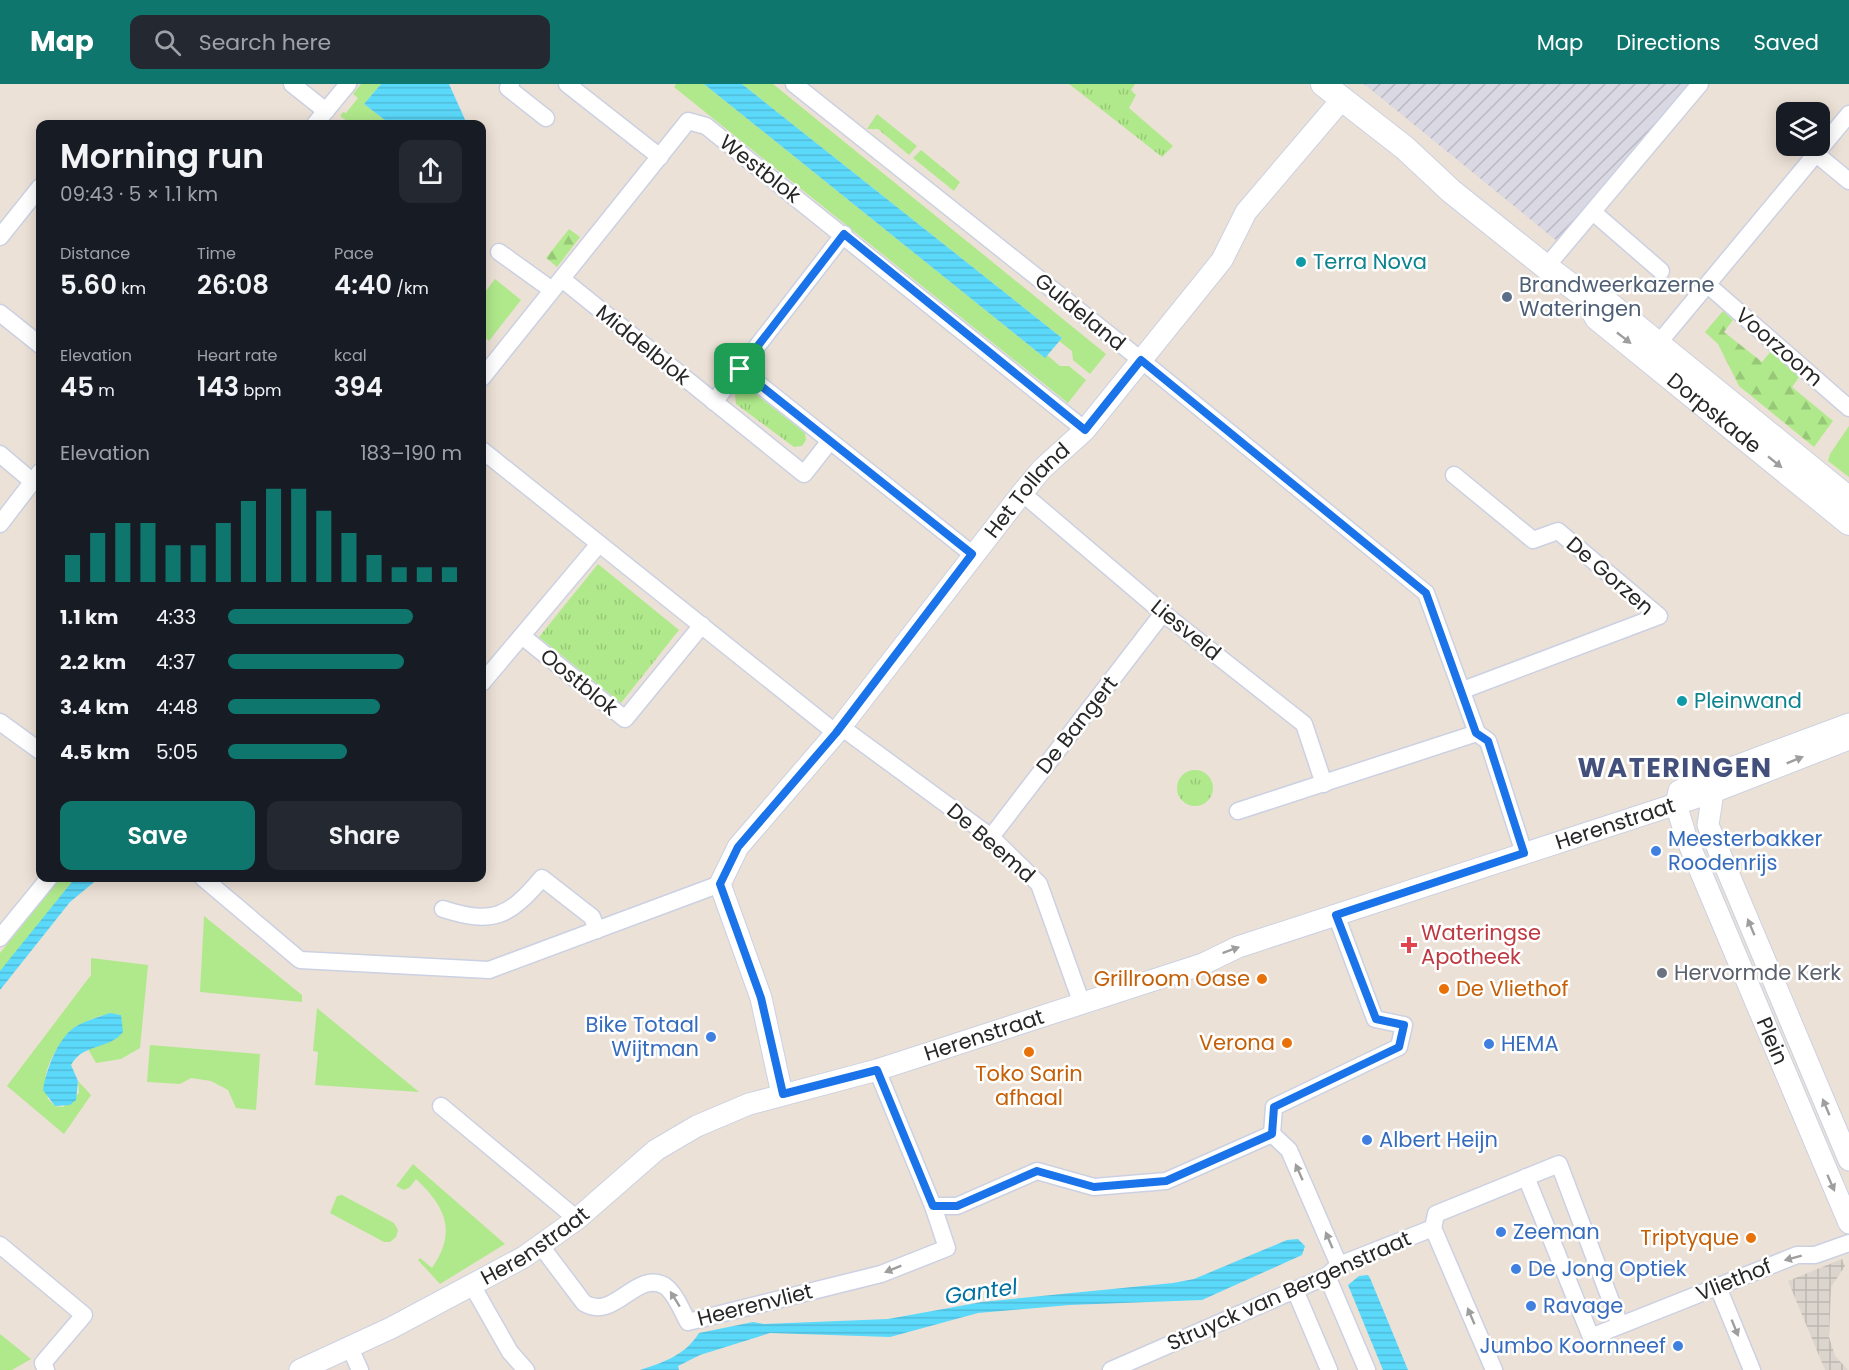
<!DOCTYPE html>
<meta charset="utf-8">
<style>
body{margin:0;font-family:Poppins,sans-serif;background:#242831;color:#f1f3f6;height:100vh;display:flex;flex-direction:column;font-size:22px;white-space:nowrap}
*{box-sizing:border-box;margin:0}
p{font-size:20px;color:#9ea1a6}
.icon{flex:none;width:33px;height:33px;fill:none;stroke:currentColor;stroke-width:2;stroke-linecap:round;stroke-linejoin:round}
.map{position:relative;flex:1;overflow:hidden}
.drawer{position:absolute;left:36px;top:36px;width:450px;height:762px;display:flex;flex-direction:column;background:#171b24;border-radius:12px;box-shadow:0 3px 15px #0003}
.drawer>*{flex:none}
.controls{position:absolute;left:1776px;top:18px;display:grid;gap:12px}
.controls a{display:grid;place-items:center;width:54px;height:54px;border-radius:12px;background:#171b24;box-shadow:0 3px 15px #0003;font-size:30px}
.pin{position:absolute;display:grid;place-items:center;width:51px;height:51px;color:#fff;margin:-26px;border-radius:12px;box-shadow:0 3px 9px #0006}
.round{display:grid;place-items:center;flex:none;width:63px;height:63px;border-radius:12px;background:#242831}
.overview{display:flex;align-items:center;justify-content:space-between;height:102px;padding:0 24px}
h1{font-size:33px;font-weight:600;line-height:45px}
.stats{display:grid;grid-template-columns:repeat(3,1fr);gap:9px;height:102px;padding:6px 24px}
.stats div{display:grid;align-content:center}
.stats b{font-size:26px;font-weight:600}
.stats small{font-size:16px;font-weight:400}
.stats p{font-size:16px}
.chart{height:168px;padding:12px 24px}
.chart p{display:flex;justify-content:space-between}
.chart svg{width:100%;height:108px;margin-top:6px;stroke:#0f766e;stroke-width:6}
.cta{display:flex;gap:12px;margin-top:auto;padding:12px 24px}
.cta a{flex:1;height:69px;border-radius:12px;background:#0f766e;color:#fff;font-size:24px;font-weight:600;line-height:69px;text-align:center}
.cta a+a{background:#242831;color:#f1f3f6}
ul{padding:0 24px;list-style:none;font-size:20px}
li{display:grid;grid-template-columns:96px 72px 1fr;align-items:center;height:45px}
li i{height:15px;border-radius:8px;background:#0f766e}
header{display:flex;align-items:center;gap:36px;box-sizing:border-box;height:84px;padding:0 30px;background:#0f766e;color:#fff}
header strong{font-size:28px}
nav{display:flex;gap:33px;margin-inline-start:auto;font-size:21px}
.search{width:420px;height:54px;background:#242831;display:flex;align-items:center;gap:15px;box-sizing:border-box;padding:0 21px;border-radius:12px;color:#9ea1a6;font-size:22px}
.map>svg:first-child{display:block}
.industrial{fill:url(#industrial-furrows)}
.grass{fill:#b0e98b}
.forest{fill:url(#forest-firs)}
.park{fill:url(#park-tufts)}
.plaza{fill:url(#plaza-grid)}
.water{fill:url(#water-rules)}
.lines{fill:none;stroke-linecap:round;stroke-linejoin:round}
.minor-casing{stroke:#cbd1e2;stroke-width:19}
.tertiary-casing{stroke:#cbd1e2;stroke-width:23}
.secondary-casing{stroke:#cbd1e2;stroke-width:26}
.minor{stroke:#fff;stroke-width:16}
.tertiary{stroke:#fff;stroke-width:21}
.secondary{stroke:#fff;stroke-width:24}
.oneway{fill:#9e9e9e}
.route-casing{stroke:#fff;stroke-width:12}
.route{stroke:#1a73e8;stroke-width:8}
.culture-dot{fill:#0f9aa8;stroke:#fff;stroke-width:2}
.service-dot{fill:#5c6f8a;stroke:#fff;stroke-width:2}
.shop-dot{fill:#3f7fe0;stroke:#fff;stroke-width:2}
.health-dot{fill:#e0444e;stroke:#fff;stroke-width:2}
.worship-dot{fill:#6b7280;stroke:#fff;stroke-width:2}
.food-dot{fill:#e8710a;stroke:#fff;stroke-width:2}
.labels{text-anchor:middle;stroke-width:5;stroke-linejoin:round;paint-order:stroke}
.street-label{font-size:21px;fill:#272727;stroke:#fff}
.culture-label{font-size:21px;fill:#0d838f;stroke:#fff;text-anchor:start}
.service-label{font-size:21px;fill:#4e5e75;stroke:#fff;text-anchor:start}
.shop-label{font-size:21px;fill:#366cbe;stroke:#fff;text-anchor:start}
.health-label{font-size:21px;fill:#be3a42;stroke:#fff;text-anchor:start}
.worship-label{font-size:21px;fill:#5b616d;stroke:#fff;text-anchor:start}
.food-label{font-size:21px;fill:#c56008;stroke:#fff;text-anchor:end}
.water-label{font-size:22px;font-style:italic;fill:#0072a1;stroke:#fff}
.district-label{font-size:27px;font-weight:bold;letter-spacing:1.5px;fill:#43507b;stroke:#fff}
</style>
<header>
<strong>Map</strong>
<div class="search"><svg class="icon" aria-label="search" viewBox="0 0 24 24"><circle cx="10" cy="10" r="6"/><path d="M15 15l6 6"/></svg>Search here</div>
<nav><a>Map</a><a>Directions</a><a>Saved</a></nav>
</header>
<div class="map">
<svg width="1849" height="1286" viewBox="0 0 1849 1286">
<defs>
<pattern id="industrial-furrows" width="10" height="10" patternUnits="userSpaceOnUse" patternTransform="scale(1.5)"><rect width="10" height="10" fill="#dad8e2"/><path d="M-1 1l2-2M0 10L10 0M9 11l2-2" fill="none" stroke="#bbb9c2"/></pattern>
<pattern id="forest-firs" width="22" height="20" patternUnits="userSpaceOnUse" patternTransform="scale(1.5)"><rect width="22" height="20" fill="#b0e98b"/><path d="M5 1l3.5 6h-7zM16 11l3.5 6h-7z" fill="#97c878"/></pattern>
<pattern id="park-tufts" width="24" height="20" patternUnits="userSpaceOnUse" patternTransform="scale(1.5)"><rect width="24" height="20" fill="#b0e98b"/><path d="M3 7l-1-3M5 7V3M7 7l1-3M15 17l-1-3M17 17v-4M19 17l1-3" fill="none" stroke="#97c878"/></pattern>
<pattern id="plaza-grid" width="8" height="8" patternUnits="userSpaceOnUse" patternTransform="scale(1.5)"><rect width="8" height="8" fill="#dbd5cd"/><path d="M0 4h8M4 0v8" fill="none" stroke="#bcb7b0"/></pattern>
<pattern id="water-rules" width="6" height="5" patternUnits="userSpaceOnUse" patternTransform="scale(1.5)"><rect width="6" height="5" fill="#5bd9fb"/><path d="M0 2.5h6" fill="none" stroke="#4fbad7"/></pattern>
</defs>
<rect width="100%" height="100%" fill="#ece1d6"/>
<polygon class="industrial" points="1364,0 1688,0 1557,157"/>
<g class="grass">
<polygon points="361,0 381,0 364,20 390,40 351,40 340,32 343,28 346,29 358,14 353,10"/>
<polygon points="676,0 704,0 1045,274 1047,271 1060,282 1069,282 1086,296 1068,319 674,3"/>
<polygon points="742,0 773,0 1106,270 1090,290 1073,276 1072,267 1059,257 1062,254"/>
<polygon points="495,195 521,216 489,257 482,251 482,212"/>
<polygon points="1849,342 1849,393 1828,377 1830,370"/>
<polygon points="60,794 75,794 0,889 0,869"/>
<polygon points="204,832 302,911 302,918 200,908"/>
<path d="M91 874 148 881 140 964 121 975 96 979 88 965 109 958 121 931C88 925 52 959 46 991 44 998 47 1008 48 1015L55 1022 63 1023 79 1009 78 997 91 1011 64 1050 7 1002 91 891Z"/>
<polygon points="317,924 419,1008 315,1001 318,968 313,967"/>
<polygon points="150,961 260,970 256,1026 236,1024 228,1006 211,997 191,994 180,1000 147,998"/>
<path d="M413 1080 505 1160 440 1200 418 1176 420 1174 432 1184C457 1148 446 1123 416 1095L410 1103 404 1106 396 1102Z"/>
<polygon points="342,1111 394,1139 398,1146 396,1153 390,1158 384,1158 330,1129 337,1112"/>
<polygon points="0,1250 31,1275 12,1286 0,1286"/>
</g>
<g class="forest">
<polygon points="877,30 917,62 909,71 878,45 867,45"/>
<polygon points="921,66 960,98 954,107 913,74"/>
<polygon points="569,145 580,153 557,183 546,174"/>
<polygon points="1723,227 1733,236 1724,248 1762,278 1771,267 1800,292 1792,303 1833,337 1814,363 1739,302 1718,260 1705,248"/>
</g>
<g class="park">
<polygon points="1069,0 1135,0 1131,6 1136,11 1129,24 1173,62 1162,73"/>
<polygon points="739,304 748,304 805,349 806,356 802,362 794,363 736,320 735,311"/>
<polygon points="598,480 679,546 621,619 539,553"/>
<circle cx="1195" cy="704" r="18"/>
</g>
<polygon class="plaza" points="1842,1175 1845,1182 1831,1203 1829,1253 1835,1272 1848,1286 1825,1286 1788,1197"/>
<g class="water">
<polygon points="381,0 449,0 467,40 390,40 364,20"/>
<polygon points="704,0 742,0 1062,254 1045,274"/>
<polygon points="75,794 99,794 70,818 0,906 0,887"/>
<path d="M110 929 121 931 123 948C109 966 83 959 71 981L78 997 76 1016 70 1021 55 1022 43 1006C46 987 57 955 75 943 85 937 98 933 110 929Z"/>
<path d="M1298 1155 1305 1162 1302 1171 1202 1216 1070 1221 978 1229 890 1253 770 1249 700 1271 678 1282 679 1286H640C665 1278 685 1271 699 1249L753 1238 764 1240 888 1235 982 1218 1173 1199 1194 1195 1287 1156Z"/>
<polygon points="1368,1191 1370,1194 1408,1286 1383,1286 1348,1201 1359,1192"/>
</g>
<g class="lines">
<defs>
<g id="minor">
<polyline points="292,0 326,27"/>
<polyline points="511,0 508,4 546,34"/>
<polyline points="567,0 660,73"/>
<polyline points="794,0 1141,276 1426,509 1477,649 1488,657 1524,769"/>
<polyline points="315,40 348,0"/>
<polyline points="1815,69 1849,97"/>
<polyline points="1593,128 1661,187"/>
<polyline points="0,153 40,103"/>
<polyline points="499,168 552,206"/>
<polyline points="1546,183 1700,0"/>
<polyline points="562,195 804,390 830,357"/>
<polyline points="1709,202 1849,324"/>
<polyline points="0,229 40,261"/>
<polyline points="1652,267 1849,30"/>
<polyline points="740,285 972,470"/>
<polyline points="482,294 688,37 706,42 1085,346"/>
<polyline points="714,318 844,150"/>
<polyline points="482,366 836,649"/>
<polyline points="0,370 33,398"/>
<polyline points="1454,391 1533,456 1558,447 1659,532 1463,606"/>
<polyline points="1022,409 1163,529 1304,640 1324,700"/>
<polyline points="0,440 40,388"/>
<polyline points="522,552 625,635 702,541"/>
<polyline points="482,599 599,460"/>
<polyline points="0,638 40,667"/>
<polyline points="841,643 991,753 1039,800 1082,920"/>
<polyline points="1238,727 1477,649"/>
<polyline points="991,753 1163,529"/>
<polyline points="203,794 300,876 489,886 720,800"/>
<path d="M443 825C493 841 509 833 542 794L592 833 597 846"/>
<polyline points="0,854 49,794"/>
<polyline points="441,1022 577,1135"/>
<polyline points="1272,1050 1274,1023 1399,963 1404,941 1375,935 1336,831"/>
<polyline points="1272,1050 1289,1066 1339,1181"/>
<polyline points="1526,1093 1591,1253 1797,1171 1815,1171 1849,1159"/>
<polyline points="933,1122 957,1122 1037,1087 1094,1103 1166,1097 1272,1050"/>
<polyline points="1433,1144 1436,1130 1559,1080 1620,1241"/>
<polyline points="1433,1144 1494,1286"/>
<polyline points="0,1161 84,1231 43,1279 46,1286"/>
<path d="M541 1162 584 1219C614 1238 636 1185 665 1202 675 1209 682 1227 688 1238L881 1190 947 1164 933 1122 877 986"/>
<polyline points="1327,1192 1367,1286"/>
<polyline points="472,1201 510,1268 526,1286"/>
<polyline points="1718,1203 1752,1286"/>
<polyline points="1295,1206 1329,1286"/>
<polyline points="350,1264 360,1286"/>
<polyline points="1111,1286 1327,1192 1339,1181 1433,1144"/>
</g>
<g id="tertiary">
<path id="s1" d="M1849 640 1710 692 1679 707 1676 720 1686 753 1849 1139"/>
<polyline points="1713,708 1708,741 1849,1076"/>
<path id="s2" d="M782 1010 761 914 720 800 738 763 836 649 1022 409 1042 385 1085 346 1222 176 1246 128 1343 14"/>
<path id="s3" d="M300 1286 391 1244 524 1173 577 1135 656 1066 697 1042 749 1020 877 986 1203 880 1238 863 1713 708 1849 655"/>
</g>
<g id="secondary">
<polyline points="1323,0 1405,64 1451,107 1546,183 1585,212 1609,220 1849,415"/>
<path id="s4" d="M1585 212 1597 234 1849 439"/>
</g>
</defs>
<use href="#minor" class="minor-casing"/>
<use href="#tertiary" class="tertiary-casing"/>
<use href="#secondary" class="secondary-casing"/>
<use href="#minor" class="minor"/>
<use href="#tertiary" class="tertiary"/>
<use href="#secondary" class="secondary"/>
</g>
<defs><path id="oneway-solid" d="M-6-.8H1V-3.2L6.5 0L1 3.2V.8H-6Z" transform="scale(1.5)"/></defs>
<g class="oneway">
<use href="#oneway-solid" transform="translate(1624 254) rotate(38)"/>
<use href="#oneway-solid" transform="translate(1775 378) rotate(39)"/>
<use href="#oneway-solid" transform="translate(1795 676) rotate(-22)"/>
<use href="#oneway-solid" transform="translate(1751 843) rotate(-113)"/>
<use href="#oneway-solid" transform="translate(1231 866) rotate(-20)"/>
<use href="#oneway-solid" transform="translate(1826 1023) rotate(-113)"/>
<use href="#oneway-solid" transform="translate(1299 1088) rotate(-114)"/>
<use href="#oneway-solid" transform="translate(1831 1099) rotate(66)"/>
<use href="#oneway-solid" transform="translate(1329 1156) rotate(-113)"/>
<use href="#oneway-solid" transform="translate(1793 1174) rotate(165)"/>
<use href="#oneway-solid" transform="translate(893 1185) rotate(158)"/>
<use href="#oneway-solid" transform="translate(675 1215) rotate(-122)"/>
<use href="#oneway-solid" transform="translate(1471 1232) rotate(-113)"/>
<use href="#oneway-solid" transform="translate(1735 1244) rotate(68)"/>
</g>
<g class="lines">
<defs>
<polygon id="route" points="844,150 1085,346 1141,276 1426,509 1476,649 1488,657 1524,769 1336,831 1376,935 1404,941 1399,963 1274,1023 1272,1050 1166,1097 1094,1103 1037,1087 957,1122 933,1122 877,986 783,1010 761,914 720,800 738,763 836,649 972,470 740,285"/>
</defs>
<use href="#route" class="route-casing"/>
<use href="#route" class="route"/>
</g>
<g class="culture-dot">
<circle cx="1301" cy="178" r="6"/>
<circle cx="1682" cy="617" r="6"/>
</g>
<circle class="service-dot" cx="1507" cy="213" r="6"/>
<g class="shop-dot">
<circle cx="1656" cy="767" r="6"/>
<circle cx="711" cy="953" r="6"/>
<circle cx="1489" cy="960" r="6"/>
<circle cx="1367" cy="1056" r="6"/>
<circle cx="1501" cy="1148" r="6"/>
<circle cx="1516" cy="1185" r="6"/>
<circle cx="1531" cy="1222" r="6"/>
<circle cx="1678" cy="1262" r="6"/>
</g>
<path class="health-dot" d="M1406 852h6v6h6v6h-6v6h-6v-6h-6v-6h6z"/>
<circle class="worship-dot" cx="1662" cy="889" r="6"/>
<g class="food-dot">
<circle cx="1262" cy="895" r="6"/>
<circle cx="1444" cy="905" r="6"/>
<circle cx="1287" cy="959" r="6"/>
<circle cx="1029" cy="968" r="6"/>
<circle cx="1751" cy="1154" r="6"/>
</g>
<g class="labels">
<g class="street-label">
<text transform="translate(760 85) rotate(38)" y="7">Westblok</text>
<text transform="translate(1080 228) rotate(39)" y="7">Guldeland</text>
<text transform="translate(643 261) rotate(39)" y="7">Middelblok</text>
<text transform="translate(1779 263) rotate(41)" y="7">Voorzoom</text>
<text dy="7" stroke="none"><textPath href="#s4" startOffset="176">Dorpskade</textPath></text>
<text dy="7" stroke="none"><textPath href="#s2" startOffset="720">Het Tolland</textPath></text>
<text transform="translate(1610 492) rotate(41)" y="7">De Gorzen</text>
<text transform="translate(1186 546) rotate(39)" y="7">Liesveld</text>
<text transform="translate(579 598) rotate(39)" y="7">Oostblok</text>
<text transform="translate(1077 641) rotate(-52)" y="7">De Bangert</text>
<text dy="7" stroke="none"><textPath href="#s3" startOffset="1436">Herenstraat</textPath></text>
<text transform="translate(991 759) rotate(41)" y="7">De Beemd</text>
<text dy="7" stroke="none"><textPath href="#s3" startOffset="770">Herenstraat</textPath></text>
<text dy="7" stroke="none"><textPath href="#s1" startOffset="452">Plein</textPath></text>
<text dy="7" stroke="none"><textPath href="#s3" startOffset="266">Herenstraat</textPath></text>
<text transform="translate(1734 1196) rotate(-22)" y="7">Vliethof</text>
<text transform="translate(1289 1207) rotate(-24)" y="7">Struyck van Bergenstraat</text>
<text transform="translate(755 1221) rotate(-14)" y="7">Heerenvliet</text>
</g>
<g class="culture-label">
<text x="1313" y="185">Terra Nova</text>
<text x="1694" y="624">Pleinwand</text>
</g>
<g class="service-label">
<text x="1519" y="208">Brandweerkazerne<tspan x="1519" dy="24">Wateringen</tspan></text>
</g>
<g class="shop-label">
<text x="1668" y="762">Meesterbakker<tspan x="1668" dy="24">Roodenrijs</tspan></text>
<text x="699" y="948" text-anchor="end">Bike Totaal<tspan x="699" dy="24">Wijtman</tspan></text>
<text x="1501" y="967">HEMA</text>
<text x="1379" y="1063">Albert Heijn</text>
<text x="1513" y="1155">Zeeman</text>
<text x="1528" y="1192">De Jong Optiek</text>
<text x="1543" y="1229">Ravage</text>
<text x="1666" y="1269" text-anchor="end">Jumbo Koornneef</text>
</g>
<g class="health-label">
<text x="1421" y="856">Wateringse<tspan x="1421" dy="24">Apotheek</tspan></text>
</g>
<g class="worship-label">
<text x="1674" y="896">Hervormde Kerk</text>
</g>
<g class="food-label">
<text x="1250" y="902">Grillroom Oase</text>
<text x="1456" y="912" text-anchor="start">De Vliethof</text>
<text x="1275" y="966">Verona</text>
<text x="1029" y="997" text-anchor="middle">Toko Sarin<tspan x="1029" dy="24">afhaal</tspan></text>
<text x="1739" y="1161">Triptyque</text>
</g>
<g class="water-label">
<text transform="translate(981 1207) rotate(-8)" y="8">Gantel</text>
</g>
<g class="district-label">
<text x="1675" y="693">WATERINGEN</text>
</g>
</g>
</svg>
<div class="controls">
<a><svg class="icon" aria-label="layers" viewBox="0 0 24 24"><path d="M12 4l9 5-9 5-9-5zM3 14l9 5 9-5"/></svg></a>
</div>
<div class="pin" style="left:740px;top:285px;background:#1e9e55"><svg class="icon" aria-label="arrive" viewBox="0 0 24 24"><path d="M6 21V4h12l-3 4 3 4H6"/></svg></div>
<section class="drawer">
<div class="overview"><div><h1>Morning run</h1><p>09:43 · 5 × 1.1 km</p></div><a class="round"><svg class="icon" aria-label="share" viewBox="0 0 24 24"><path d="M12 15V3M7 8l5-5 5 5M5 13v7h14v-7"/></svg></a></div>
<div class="stats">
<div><p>Distance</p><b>5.60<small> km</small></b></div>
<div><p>Time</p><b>26:08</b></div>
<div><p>Pace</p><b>4:40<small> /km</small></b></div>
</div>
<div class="stats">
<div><p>Elevation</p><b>45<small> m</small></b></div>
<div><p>Heart rate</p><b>143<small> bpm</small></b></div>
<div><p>kcal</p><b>394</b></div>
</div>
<div class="chart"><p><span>Elevation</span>183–190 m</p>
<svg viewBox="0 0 160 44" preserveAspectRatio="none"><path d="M5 44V33M15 44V24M25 44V20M35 44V20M45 44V29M55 44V29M65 44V20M75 44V11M85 44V6M95 44V6M105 44V15M115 44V24M125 44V33M135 44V38M145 44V38M155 44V38"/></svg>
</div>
<ul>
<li><b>1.1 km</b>4:33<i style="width:79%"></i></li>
<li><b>2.2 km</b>4:37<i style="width:75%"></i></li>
<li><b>3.4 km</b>4:48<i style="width:65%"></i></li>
<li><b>4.5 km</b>5:05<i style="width:51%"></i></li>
</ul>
<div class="cta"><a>Save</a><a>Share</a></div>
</section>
</div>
